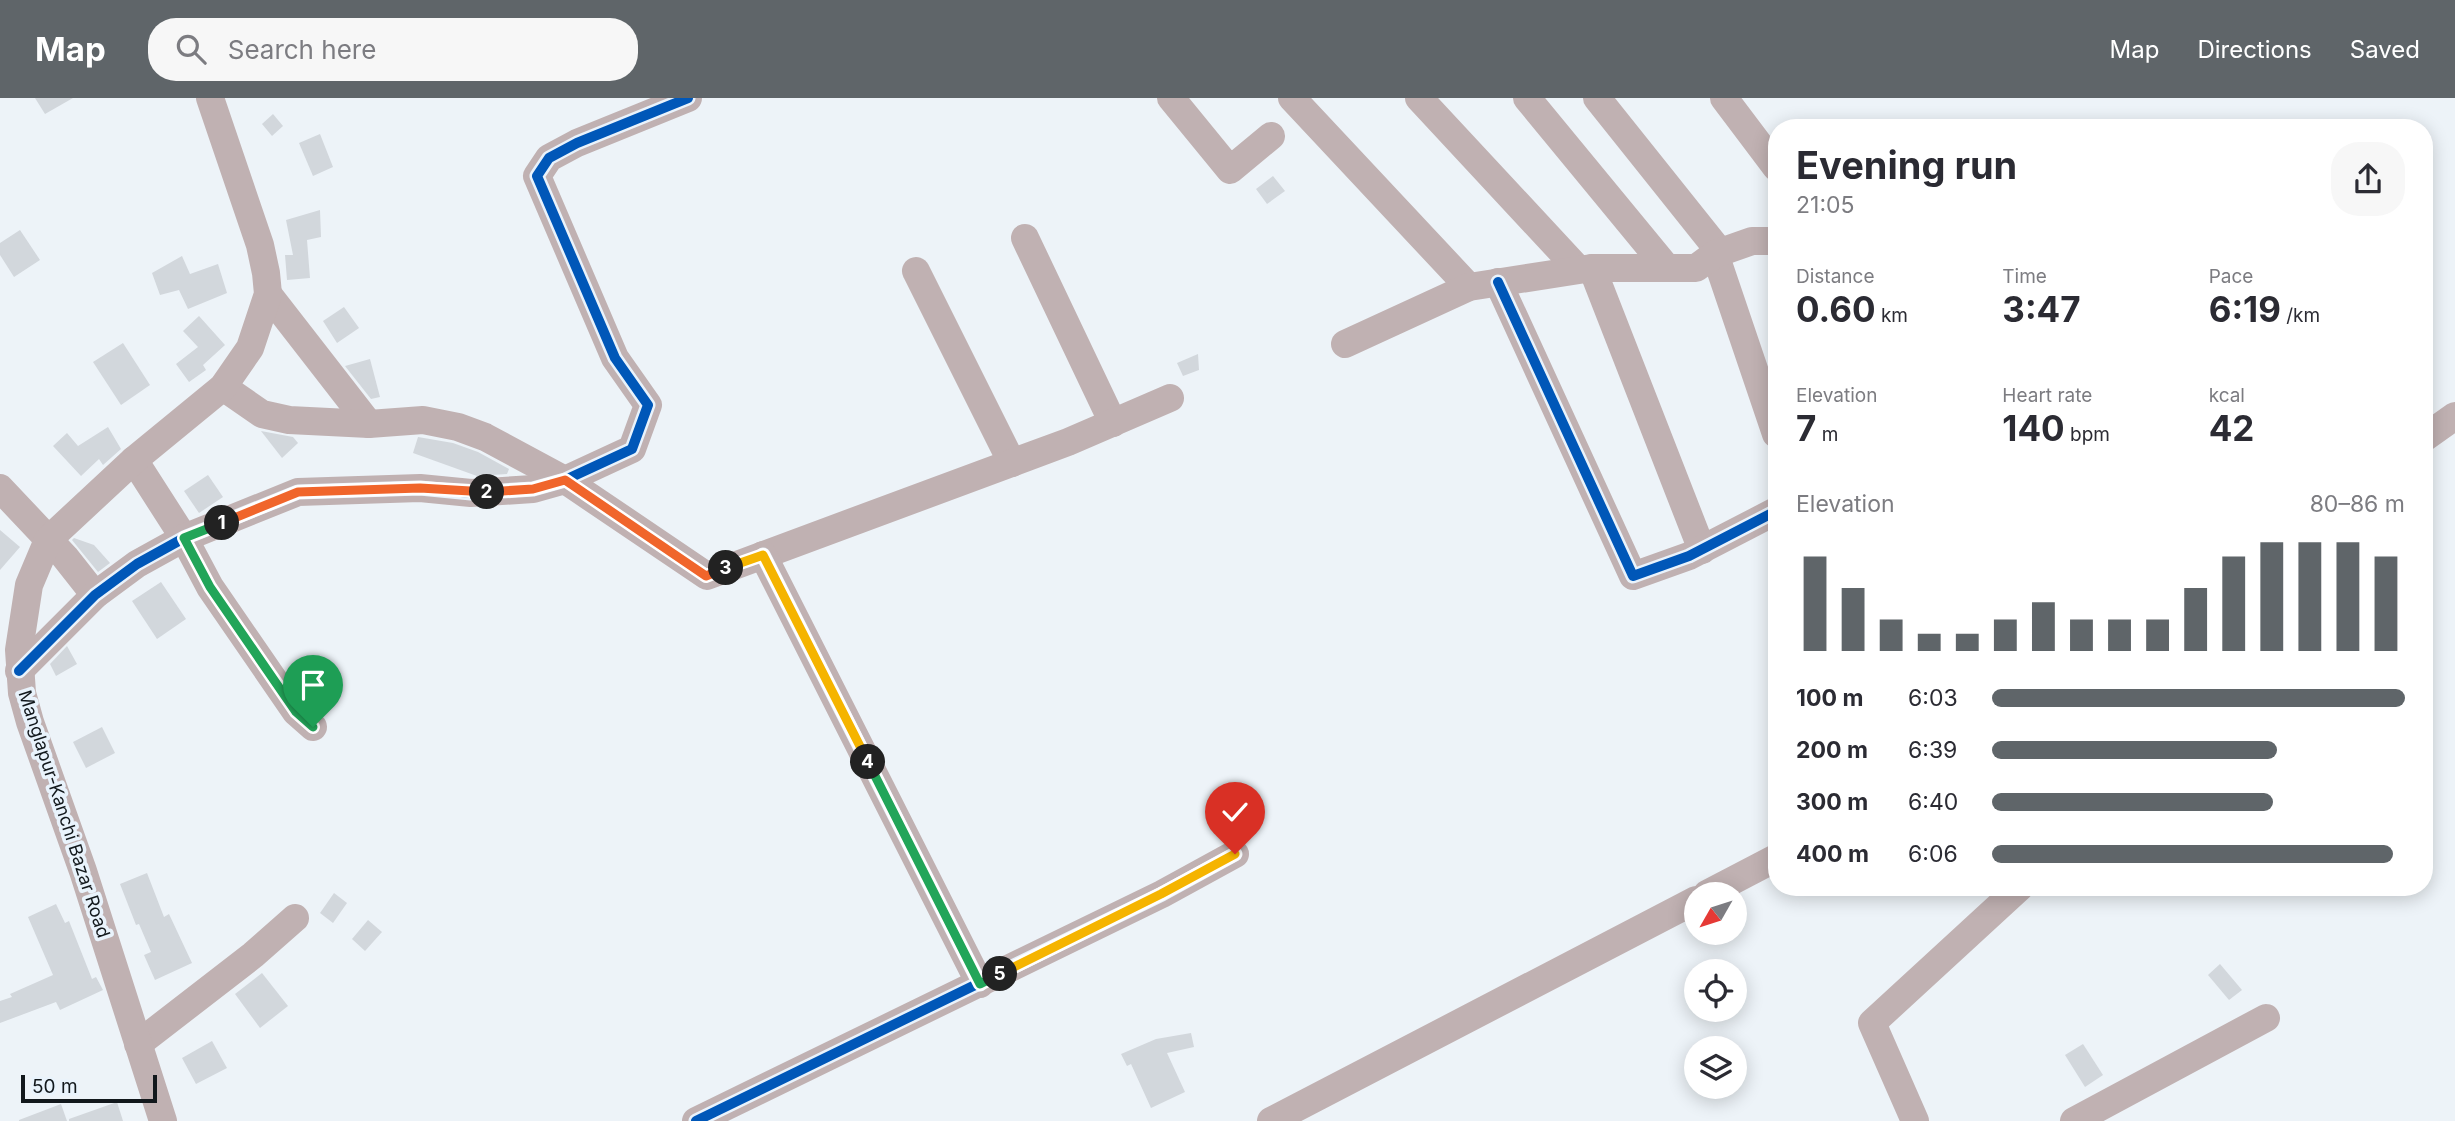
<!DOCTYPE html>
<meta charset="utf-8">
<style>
body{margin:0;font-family:Inter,sans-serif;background:#f7f7f7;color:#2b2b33;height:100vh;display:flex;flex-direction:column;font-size:26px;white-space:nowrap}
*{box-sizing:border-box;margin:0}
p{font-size:23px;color:#7c7c81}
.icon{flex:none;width:38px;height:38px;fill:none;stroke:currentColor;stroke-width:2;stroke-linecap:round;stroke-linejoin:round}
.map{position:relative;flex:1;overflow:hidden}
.drawer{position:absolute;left:1768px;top:21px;width:665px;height:777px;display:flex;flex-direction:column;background:#fff;border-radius:28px;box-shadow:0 4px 18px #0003}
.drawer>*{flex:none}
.needle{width:46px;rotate:231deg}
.fabs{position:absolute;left:1684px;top:784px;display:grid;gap:14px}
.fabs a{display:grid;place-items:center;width:63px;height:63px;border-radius:50%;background:#fff;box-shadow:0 4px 18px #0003;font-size:35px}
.scale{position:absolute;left:21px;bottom:18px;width:136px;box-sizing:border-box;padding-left:7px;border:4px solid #12181c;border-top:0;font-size:19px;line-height:24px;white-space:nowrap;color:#12181c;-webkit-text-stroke:5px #e9f3fc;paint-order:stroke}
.pin{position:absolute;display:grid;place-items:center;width:60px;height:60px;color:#fff;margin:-72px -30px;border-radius:50% 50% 50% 0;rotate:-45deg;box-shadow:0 0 7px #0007}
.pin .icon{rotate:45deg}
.km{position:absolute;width:35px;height:35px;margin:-18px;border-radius:50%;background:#222;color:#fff;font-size:19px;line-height:35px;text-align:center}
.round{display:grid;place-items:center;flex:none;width:74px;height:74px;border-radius:28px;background:#f7f7f7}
.summary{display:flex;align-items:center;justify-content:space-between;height:119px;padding:0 28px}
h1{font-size:38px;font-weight:700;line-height:52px}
.stats{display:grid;grid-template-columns:repeat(3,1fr);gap:10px;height:119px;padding:7px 28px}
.stats div{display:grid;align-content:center}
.stats b{font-size:35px;font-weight:700}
.stats small{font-size:19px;font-weight:400}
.stats p{font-size:19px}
.chart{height:196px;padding:14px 28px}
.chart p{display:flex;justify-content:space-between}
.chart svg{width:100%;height:126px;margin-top:7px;stroke:#5f6569;stroke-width:6}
ul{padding:0 28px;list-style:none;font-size:23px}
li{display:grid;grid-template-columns:112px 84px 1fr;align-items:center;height:52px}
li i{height:18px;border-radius:9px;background:#5f6569}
header{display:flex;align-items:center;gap:42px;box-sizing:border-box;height:98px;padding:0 35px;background:#5f6569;color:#fff}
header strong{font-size:33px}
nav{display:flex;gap:38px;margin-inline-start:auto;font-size:24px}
.search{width:490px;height:63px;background:#f7f7f7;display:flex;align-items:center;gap:18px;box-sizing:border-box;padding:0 24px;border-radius:28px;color:#7c7c81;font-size:26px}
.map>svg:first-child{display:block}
.building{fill:#d2d7dc}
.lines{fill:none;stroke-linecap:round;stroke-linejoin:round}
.minor{stroke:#c0b1b2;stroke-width:28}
.cycleway-casing{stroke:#e9f3fc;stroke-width:15}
.cycleway{stroke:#0057b8;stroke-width:10}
.split-1-casing{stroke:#fff;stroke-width:14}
.split-2-casing{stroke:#fff;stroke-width:14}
.split-3-casing{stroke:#fff;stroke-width:14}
.split-4-casing{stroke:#fff;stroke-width:14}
.split-5-casing{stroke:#fff;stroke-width:14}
.split-6-casing{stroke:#fff;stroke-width:14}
.split-1{stroke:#22a559;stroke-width:9}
.split-2{stroke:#f0652b;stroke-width:9}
.split-3{stroke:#f0652b;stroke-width:9}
.split-4{stroke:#f5b400;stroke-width:9}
.split-5{stroke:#22a559;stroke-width:9}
.split-6{stroke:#f5b400;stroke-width:9}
.labels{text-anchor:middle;stroke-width:7;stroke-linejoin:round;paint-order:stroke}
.street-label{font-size:18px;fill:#12181c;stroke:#e9f3fc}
</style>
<header>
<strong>Map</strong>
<div class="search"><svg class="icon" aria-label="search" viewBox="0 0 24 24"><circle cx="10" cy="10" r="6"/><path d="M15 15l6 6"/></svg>Search here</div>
<nav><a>Map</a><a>Directions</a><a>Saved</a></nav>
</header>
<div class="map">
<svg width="2455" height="1023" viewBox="0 0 2455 1023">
<rect width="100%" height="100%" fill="#edf3f8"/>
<g class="building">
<polygon points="35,0 73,0 45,16"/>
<polygon points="273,16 283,28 272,38 262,26"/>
<polygon points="320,36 333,69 313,78 299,45"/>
<polygon points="1273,78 1285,93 1267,106 1256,91"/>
<polygon points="320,112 321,139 307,142 310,180 287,182 285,157 293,157 286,122"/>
<polygon points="20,132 40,162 14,179 0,157 0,145"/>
<polygon points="182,158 190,176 218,166 227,195 188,211 179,192 160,197 152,175"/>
<polygon points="344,209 359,230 337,245 323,223"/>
<polygon points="199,218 225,247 203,267 206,272 189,284 176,266 198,249 183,233"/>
<polygon points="123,245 150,287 121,307 93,264"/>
<polygon points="1198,256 1199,272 1183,278 1177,265"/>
<polygon points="370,261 380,299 371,301 345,268"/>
<polygon points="108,329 121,351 103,367 99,361 81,378 53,348 67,335 78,348"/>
<polygon points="261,333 293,339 298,345 282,360"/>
<polygon points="418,339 453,345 478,354 509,371 507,376 477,378 413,355"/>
<polygon points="208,377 223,399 199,415 184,393"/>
<polygon points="0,432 20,449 0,472"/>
<polygon points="74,440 94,447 110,465 98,474 72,442"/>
<polygon points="161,484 186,521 157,541 132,503"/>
<polygon points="67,548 77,566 56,578 50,566"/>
<polygon points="102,629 115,655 86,670 73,644"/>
<polygon points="147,775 164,819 169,816 192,865 155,882 144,857 151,854 139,826 136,827 120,786"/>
<polygon points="334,795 347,805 333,825 320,815"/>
<polygon points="56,806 65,825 69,823 92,881 96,879 103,892 60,912 56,904 0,925 0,903 12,899 10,896 53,877 28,819"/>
<polygon points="368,822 382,834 365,853 352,841"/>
<polygon points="2220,866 2242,892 2229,902 2208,877"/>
<polygon points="262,875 288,908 260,930 235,896"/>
<polygon points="1191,935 1194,949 1167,955 1185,994 1151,1010 1131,966 1127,968 1121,956 1156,941"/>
<polygon points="212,943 227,970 196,986 182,960"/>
<polygon points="2083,946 2103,977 2085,989 2065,957"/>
<polygon points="117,1004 123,1023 69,1023 69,1021"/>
<polygon points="61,1006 67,1023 19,1023 19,1022"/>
</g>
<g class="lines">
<g class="minor">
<polyline points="1171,0 1230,72 1271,38"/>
<polyline points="1292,0 1469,189"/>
<polyline points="1419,0 1578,171"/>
<polyline points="1527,0 1667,170"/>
<polyline points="1597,0 1720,154"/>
<polyline points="1724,0 1776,69"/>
<polyline points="1025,140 1113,325"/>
<polyline points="1715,156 1776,336"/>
<polyline points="1592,170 1702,452"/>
<polyline points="916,173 1012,365"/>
<polyline points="1498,184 1633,478 1689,458 1776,413"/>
<polyline points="268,196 369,326"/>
<polyline points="1345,246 1469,189 1592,170 1696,170 1715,156 1752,143 1776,143"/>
<polyline points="223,289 262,316 289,322 369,326 423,322 458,329 485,339 565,382 707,478 1068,344 1170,300"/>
<polyline points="2424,340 2455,318"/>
<polyline points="134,362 184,440 210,489 296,614 313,629"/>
<polyline points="0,390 65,459 95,497"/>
<polyline points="763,457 980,886"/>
<polyline points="19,573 95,497 137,466 184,440 298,394 420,390 471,395 533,391 565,382 632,351 648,307 615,260 537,78 549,60 577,45 688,0"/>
<polyline points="1707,796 1776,760"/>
<polyline points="138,946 253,857 295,820"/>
<polyline points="163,1023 83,773 30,624 22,595 19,552 29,487 48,442 134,362 223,289 250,250 268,196 266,175 260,147 210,0"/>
<polyline points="696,1023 1162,796 1235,756"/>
<polyline points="1271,1023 1696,802"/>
<polyline points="1915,1023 1872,925 2020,789"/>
<polyline points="2074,1023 2266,920"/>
</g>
<defs>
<g id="cycleway">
<polyline points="1498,184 1633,478 1689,458 1776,413"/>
<polyline points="763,457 980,886"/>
<polyline points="19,573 95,497 137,466 184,440 298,394 420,390 471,395 533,391 565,382 632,351 648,307 615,260 537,78 549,60 577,45 688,0"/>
<polyline points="696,1023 1162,796 1235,756"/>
</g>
</defs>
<use href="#cycleway" class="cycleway-casing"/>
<use href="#cycleway" class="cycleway"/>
</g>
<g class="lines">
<defs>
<polyline id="split-1" points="222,425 184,440 210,489 296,614 313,629"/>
<polyline id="split-2" points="222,425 298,394 420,390 487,394"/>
<polyline id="split-3" points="487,394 533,391 565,382 706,478 726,470"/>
<polyline id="split-4" points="726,470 763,457 868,664"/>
<polyline id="split-5" points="868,664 980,886 1000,876"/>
<polyline id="split-6" points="1000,876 1161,796 1235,756"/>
</defs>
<use href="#split-1" class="split-1-casing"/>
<use href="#split-2" class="split-2-casing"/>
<use href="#split-3" class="split-3-casing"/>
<use href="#split-4" class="split-4-casing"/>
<use href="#split-5" class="split-5-casing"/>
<use href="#split-6" class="split-6-casing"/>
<use href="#split-1" class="split-1"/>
<use href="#split-2" class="split-2"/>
<use href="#split-3" class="split-3"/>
<use href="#split-4" class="split-4"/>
<use href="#split-5" class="split-5"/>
<use href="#split-6" class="split-6"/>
</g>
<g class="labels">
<g class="street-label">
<text transform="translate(64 716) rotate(72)" y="6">Manglapur-Kanchi Bazar Road</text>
</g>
</g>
</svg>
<div class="fabs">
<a><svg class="needle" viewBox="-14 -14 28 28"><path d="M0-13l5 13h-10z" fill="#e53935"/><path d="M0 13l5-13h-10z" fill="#7c7c81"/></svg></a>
<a><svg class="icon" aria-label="locate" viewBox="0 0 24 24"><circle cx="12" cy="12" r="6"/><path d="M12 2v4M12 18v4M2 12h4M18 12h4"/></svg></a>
<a><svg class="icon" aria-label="layers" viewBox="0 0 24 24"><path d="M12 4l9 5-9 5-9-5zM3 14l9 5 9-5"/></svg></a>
</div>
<div class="scale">50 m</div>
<div class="pin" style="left:313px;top:629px;background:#1e9e55"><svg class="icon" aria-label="arrive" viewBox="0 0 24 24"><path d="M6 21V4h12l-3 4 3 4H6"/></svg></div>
<div class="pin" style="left:1235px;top:756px;background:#d93025"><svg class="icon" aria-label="check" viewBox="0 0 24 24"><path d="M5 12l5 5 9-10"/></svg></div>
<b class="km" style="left:222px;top:425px">1</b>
<b class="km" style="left:487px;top:394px">2</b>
<b class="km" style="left:726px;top:470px">3</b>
<b class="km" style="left:868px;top:664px">4</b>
<b class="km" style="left:1000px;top:876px">5</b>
<section class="drawer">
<div class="summary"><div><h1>Evening run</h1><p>21:05</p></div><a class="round"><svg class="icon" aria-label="share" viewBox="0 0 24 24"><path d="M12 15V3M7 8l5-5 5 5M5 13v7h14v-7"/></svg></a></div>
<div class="stats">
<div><p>Distance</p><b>0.60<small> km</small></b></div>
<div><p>Time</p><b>3:47</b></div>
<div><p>Pace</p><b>6:19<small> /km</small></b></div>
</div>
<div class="stats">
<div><p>Elevation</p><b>7<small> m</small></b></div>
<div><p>Heart rate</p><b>140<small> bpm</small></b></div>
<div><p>kcal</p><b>42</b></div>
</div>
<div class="chart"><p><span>Elevation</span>80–86 m</p>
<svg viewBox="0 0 160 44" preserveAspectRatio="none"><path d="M5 44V11M15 44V22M25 44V33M35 44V38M45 44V38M55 44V33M65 44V27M75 44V33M85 44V33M95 44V33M105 44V22M115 44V11M125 44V6M135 44V6M145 44V6M155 44V11"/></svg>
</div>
<ul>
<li><b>100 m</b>6:03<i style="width:100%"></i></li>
<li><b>200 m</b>6:39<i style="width:69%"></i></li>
<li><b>300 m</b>6:40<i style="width:68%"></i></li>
<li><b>400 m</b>6:06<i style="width:97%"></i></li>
</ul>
</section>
</div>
